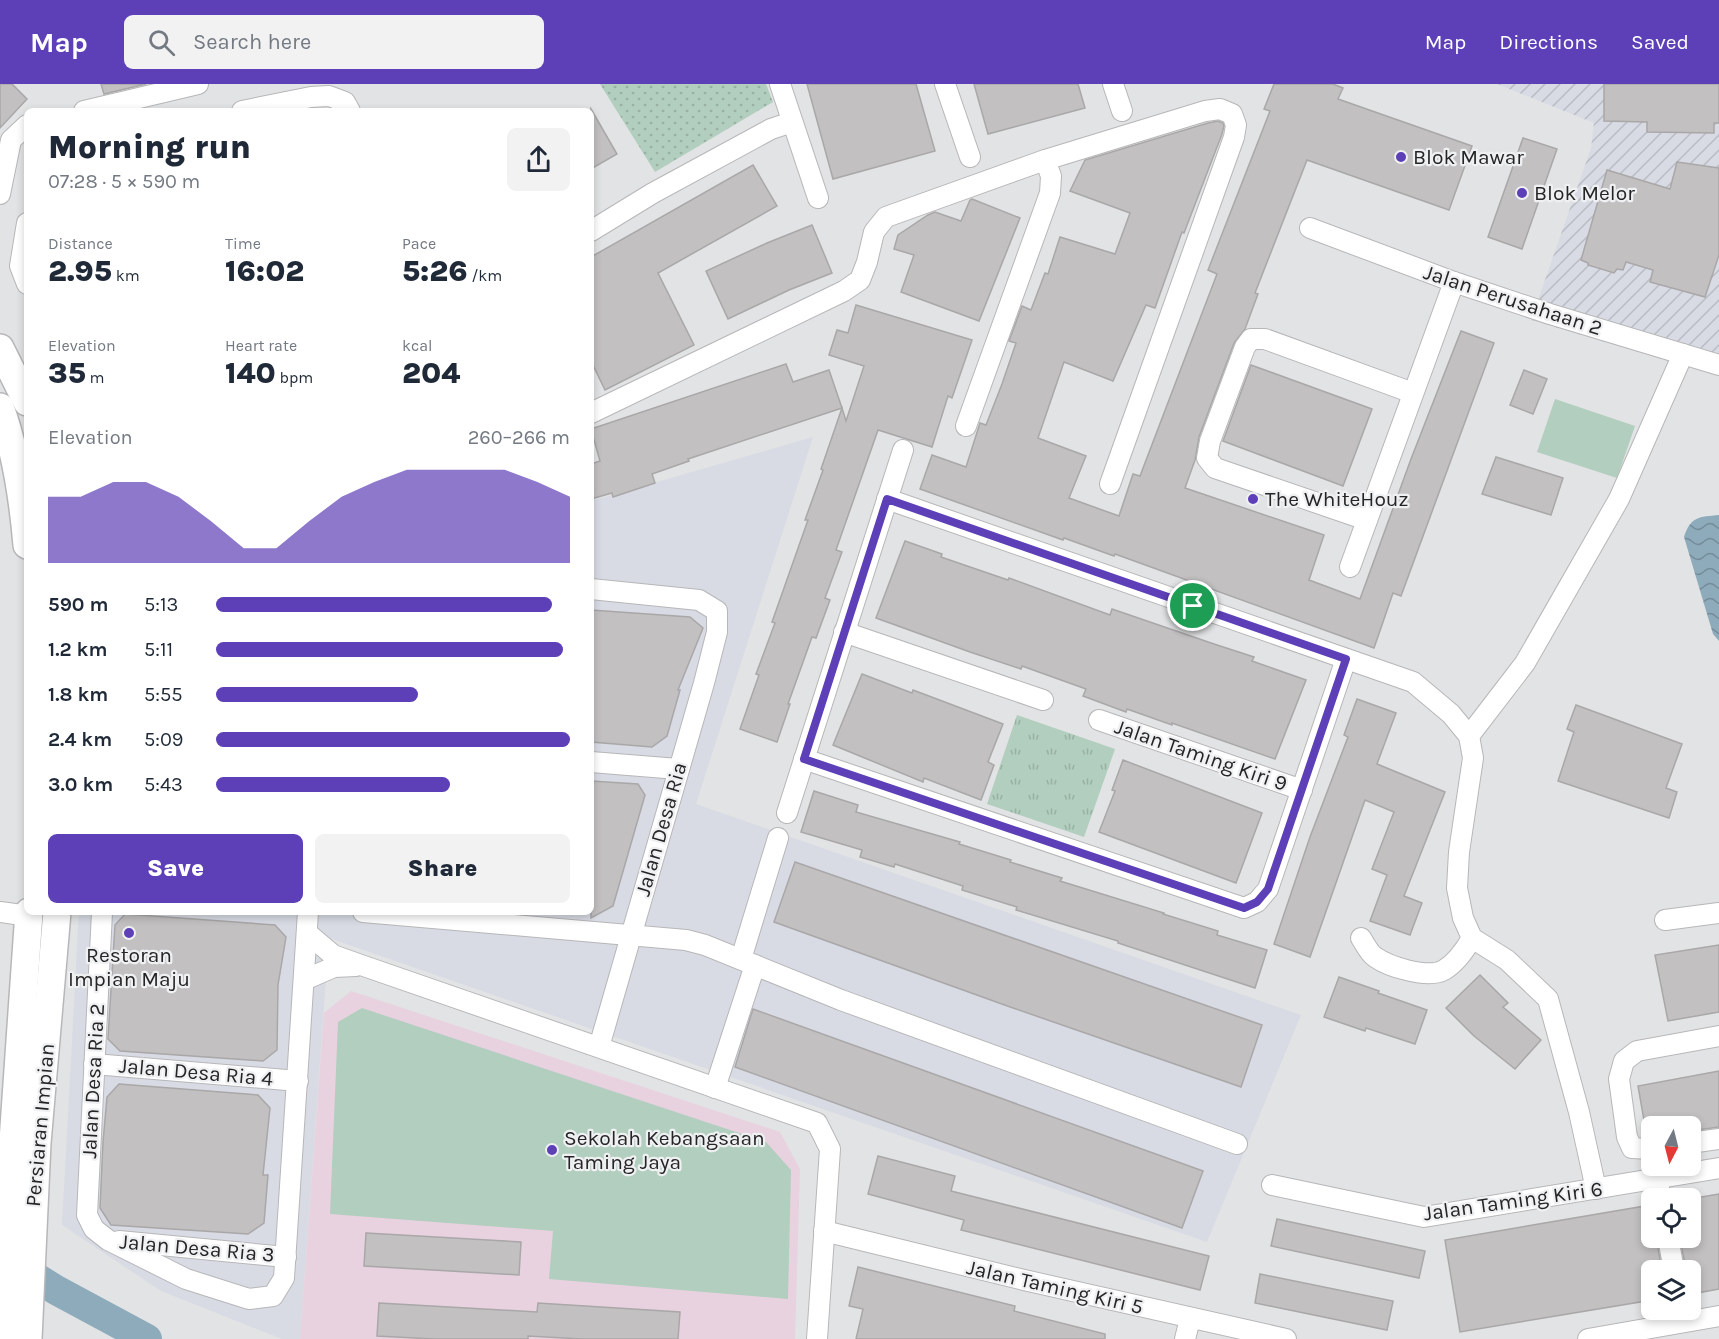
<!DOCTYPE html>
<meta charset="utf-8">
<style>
body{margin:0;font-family:Karla,sans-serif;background:#f2f2f3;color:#1f2937;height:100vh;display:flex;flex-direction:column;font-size:22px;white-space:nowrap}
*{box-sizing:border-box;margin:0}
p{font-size:20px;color:#747a83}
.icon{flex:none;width:33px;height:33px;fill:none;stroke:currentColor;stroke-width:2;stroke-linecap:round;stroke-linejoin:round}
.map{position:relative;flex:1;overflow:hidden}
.sheet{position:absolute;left:24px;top:24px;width:570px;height:807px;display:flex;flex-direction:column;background:#fff;border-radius:9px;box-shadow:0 3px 9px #0003}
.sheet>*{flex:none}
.needle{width:39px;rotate:187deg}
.fabs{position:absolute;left:1641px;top:1032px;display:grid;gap:12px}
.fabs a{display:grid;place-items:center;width:60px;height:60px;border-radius:9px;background:#fff;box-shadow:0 3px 9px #0003;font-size:30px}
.pin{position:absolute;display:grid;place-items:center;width:51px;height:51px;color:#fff;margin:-26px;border:3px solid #fff;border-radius:50%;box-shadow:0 2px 6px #0007}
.round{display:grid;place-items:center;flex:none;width:63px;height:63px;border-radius:9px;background:#f2f2f3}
.summary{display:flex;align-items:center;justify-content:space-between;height:102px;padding:0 24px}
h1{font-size:33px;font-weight:800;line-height:45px}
.stats{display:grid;grid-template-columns:repeat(3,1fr);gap:9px;height:102px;padding:6px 24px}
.stats div{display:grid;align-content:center}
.stats b{font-size:30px;font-weight:800}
.stats small{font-size:16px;font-weight:400}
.stats p{font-size:16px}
.chart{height:168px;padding:12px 24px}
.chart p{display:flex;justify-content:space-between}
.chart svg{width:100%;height:108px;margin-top:6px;fill:#5d3fb7;opacity:.7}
.primary-button{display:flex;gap:12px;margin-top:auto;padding:12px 24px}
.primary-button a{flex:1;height:69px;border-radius:9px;background:#5d3fb7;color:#fff;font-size:24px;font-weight:800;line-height:69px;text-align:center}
.primary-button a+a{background:#f2f2f3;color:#1f2937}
ul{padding:0 24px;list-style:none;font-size:20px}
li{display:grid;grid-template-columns:96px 72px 1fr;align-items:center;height:45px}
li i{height:15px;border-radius:8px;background:#5d3fb7}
header{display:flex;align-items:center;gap:36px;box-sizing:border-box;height:84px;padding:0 30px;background:#5d3fb7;color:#fff}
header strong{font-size:28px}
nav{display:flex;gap:33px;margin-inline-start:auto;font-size:21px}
.search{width:420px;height:54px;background:#f2f2f3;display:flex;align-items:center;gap:15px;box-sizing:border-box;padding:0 21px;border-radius:9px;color:#747a83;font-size:22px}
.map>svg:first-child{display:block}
.built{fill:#d8dbe4}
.industrial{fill:url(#industrial-furrows)}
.education{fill:#e8d2df}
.grass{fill:url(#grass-dots)}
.park{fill:url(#park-tufts)}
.garden{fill:#b1cebe}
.water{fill:url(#water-waves)}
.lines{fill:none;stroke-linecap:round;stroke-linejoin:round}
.river{stroke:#8eabbc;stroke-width:30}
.building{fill:#c2c0c1;stroke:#a9a7a8;stroke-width:1.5}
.street-casing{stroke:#b7b7b9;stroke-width:22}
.secondary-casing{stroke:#b7b7b9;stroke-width:30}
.street{stroke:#fff;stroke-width:20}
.secondary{stroke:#fff;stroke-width:27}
.route-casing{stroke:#fff;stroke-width:12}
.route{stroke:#5d3fb7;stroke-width:8}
.poi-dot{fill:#5d3fb7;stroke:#eff0f2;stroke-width:2}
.labels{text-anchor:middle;stroke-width:4.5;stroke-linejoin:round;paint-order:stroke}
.poi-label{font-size:21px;fill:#252525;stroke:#eff0f2;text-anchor:start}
.street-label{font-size:21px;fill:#252525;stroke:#eff0f2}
</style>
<header>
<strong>Map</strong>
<div class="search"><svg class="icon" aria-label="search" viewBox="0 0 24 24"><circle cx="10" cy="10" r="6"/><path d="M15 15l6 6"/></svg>Search here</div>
<nav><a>Map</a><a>Directions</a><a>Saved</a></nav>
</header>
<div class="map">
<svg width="1719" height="1255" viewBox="0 0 1719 1255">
<defs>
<pattern id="industrial-furrows" width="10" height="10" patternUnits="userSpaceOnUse" patternTransform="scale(1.5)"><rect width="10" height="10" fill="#d8dbe4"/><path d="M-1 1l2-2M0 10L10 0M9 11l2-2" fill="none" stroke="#b9bcc3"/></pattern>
<pattern id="grass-dots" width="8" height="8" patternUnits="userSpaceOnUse" patternTransform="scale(1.5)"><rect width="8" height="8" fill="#b1cebe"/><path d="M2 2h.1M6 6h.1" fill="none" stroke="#98b1a3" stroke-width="1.8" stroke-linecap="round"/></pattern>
<pattern id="park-tufts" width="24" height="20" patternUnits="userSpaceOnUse" patternTransform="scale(1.5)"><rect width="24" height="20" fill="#b1cebe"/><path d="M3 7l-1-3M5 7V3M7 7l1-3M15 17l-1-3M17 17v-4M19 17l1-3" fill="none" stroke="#98b1a3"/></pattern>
<pattern id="water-waves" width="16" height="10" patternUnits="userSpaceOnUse" patternTransform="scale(1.5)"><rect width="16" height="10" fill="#8eabbc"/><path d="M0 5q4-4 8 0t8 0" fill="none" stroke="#748b99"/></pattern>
</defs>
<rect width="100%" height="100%" fill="#e2e3e4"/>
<polygon class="built" points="813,353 696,720 1301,931 1207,1158 329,854 300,1255 282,1255 161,1207 62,1141 79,828 591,828 591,417"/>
<polygon class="industrial" points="1497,0 1719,0 1719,292 1531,236 1591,64 1594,39"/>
<polygon class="education" points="351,907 780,1048 800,1085 795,1255 300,1255 324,929"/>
<polygon class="grass" points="600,0 766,0 773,18 655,88"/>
<polygon class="park" points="1017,631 1115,665 1084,753 987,720"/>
<g class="garden">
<polygon points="1555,315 1635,342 1617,394 1537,368"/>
<polygon points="362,924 766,1058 791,1086 788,1215 549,1195 553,1147 330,1130 338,938"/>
</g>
<path class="water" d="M1719 431V557L1713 550 1684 453C1691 432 1699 433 1719 431Z"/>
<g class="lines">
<polyline class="river" points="11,1178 56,1206 147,1255"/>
</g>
<g class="building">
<polygon points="0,0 12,0 27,15 0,44"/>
<polygon points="101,0 146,0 104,10"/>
<polygon points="807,0 916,0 935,67 833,95"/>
<polygon points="974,0 1078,0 1085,24 988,50"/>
<polygon points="1274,0 1333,0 1343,4 1338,15 1472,62 1449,126 1307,76 1255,209 1258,210 1245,245 1234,259 1199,353 1195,376 1185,404 1324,451 1309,496 1360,515 1411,375 1461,247 1494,259 1401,512 1393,509 1374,564 1115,470 1114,472 1064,454 1063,456 920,405 932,371 966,383 980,339 986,341 1002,300 1016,259 1009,257 1022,222 1031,226 1045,189 1048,190 1060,153 1115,170 1130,129 1070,107 1085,76 1208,39 1218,37 1223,39 1224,42 1222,50 1184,149 1182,148 1155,224 1146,221 1113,297 1064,278 1038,354 1086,372 1069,414 1119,432 1133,390 1140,392 1217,190 1208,186 1270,27 1264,25"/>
<polygon points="1604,0 1719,0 1719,39 1714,39 1714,49 1647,48 1647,38 1604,37"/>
<polygon points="591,25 617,70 591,85"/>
<polygon points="1523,54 1557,65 1522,165 1488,153"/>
<polygon points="1677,78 1719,84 1719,171 1705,213 1650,198 1653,186 1626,178 1623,186 1617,185 1614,189 1588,181 1588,179 1581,176 1607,86 1670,105"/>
<polygon points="753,81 777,122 658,189 694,261 605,306 591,277 591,173"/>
<polygon points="972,115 1020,134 979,237 901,208 914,171 894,165 898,151 928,131 935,128 961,137 970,116"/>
<polygon points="812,141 832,189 789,206 728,235 706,187 767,159"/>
<polygon points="856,221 972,256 952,314 948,312 932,363 878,346 836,466 842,468 825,514 830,516 816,554 812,553 788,620 790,620 777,658 740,645 759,591 756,590 775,539 772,538 808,436 805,436 823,386 821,385 842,324 846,337 864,282 829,271 837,246 848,249"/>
<polygon points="786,280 793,298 829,286 842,324 688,375 689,377 652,390 655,399 613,413 612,409 591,415 591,380 600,377 591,345"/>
<polygon points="1251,281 1372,325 1343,402 1223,357"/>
<polygon points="1524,286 1547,295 1533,330 1510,321"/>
<polygon points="1496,373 1563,394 1551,431 1482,410"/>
<polygon points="905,457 942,470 941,473 1008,496 1009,494 1110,531 1112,525 1217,561 1254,573 1252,577 1306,596 1275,675 1172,639 1172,641 1127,625 1126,628 1083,612 1086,605 1022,582 1021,585 970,568 876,534"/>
<polygon points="591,526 690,533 703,544 678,606 680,606 667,652 652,663 591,658"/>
<polygon points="862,590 912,609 913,606 1003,640 988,678 994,681 981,716 924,694 923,698 833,661"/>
<polygon points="1357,615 1396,629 1377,680 1445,708 1404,812 1422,819 1410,851 1370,837 1387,791 1372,785 1394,728 1365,716 1310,873 1274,860 1310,753 1348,653 1344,651"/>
<polygon points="1576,621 1682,660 1666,704 1677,708 1669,734 1558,697 1574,648 1567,645"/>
<polygon points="1123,676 1262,729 1236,799 1099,748 1115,707 1112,706"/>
<polygon points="591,697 638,700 645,711 613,822 591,834"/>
<polygon points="814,707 858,721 856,728 960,758 959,760 1011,776 1010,778 1062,794 1060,797 1164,829 1163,830 1218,847 1217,851 1267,866 1255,904 1118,859 1118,857 1016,826 1017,823 962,806 963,802 895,780 894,783 860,773 862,766 801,748"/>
<polygon points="795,778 1262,941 1241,1003 1013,924 774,838"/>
<polygon points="125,830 275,841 286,853 278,901 277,966 263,977 120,967 108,955 115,841"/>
<polygon points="1719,861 1719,928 1668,937 1655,871"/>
<polygon points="1480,891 1508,919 1503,923 1541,956 1515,985 1474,952 1446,924"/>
<polygon points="1339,893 1379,907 1378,909 1427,926 1415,960 1366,944 1365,947 1324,933"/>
<polygon points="753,925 1203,1087 1182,1144 735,983"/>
<polygon points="1719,987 1719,1043 1690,1047 1690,1042 1645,1042 1638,1002"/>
<polygon points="119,1000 258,1011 270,1024 263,1091 268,1091 264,1139 248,1150 111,1141 100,1124 103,1058 107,1013"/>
<polygon points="878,1072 955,1092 951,1107 1209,1172 1200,1206 961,1146 964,1136 868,1110"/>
<polygon points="1719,1110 1719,1205 1692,1210 1690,1186 1686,1186 1680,1154 1690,1154 1690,1115"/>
<polygon points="1651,1121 1652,1154 1656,1154 1662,1186 1652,1186 1652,1216 1460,1248 1445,1156"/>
<polygon points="1277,1135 1425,1167 1419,1194 1271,1162"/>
<polygon points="366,1149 521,1158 519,1191 364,1182"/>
<polygon points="858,1183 1015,1222 1014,1227 1105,1250 1105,1255 856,1255 863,1225 849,1222"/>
<polygon points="1260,1190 1393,1217 1387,1246 1255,1219"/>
<polygon points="379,1219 537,1228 538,1219 680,1228 678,1255 582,1255 528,1252 528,1255 434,1255 377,1252"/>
</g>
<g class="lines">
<defs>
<g id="street">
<polyline points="780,0 818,114"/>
<polyline points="945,0 970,73"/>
<polyline points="1113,0 1122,27"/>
<polyline points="84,27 198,0"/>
<polyline points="242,27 311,13 329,12 345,18 350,27"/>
<polyline points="0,110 11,56 27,41"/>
<polyline points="27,139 20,182 27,200"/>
<polyline points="1310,144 1454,198 1550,230 1719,281"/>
<polyline points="591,147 653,109 771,45 792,38"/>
<polyline points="591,329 844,207 860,196 867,178 874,148 886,133 1045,76 1205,27 1220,25 1232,30 1236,41 1234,53 1110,400"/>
<polyline points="966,342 1050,109 1051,92 1045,76"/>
<polyline points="887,415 1413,598 1451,630 1469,652 1473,674 1459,768 1457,804 1463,834 1472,854 1507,876 1548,915 1579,1028 1596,1105"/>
<polyline points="1367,436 1215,384 1207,374 1210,357 1245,263 1251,255 1265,255 1413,309"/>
<polyline points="1350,483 1454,198"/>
<polyline points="591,505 699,516 717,527 717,548 704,599 599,963"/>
<polyline points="844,548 1043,616"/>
<polyline points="1099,636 1302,706"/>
<polyline points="1469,652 1525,579 1619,415 1683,270"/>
<polyline points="804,675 1244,824 1257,818 1268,805 1346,575"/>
<polyline points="591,678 678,685"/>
<polyline points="787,729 903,366"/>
<polyline points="0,828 29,832"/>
<polyline points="102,828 87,1131 94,1145 108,1156 186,1195 249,1215 273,1212 284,1194 308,828"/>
<polyline points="363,828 686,856 705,861 841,916 1237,1060"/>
<polyline points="1665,836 1719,829"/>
<polyline points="307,849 333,871 361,881 817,1039 830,1065 817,1255"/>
<path d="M1361 854C1365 860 1369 869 1375 873 1389 883 1428 895 1444 886 1456 879 1465 866 1472 854"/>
<polyline points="741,875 778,754"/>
<polyline points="304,896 334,883 356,882"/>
<polyline points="94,980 298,997"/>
<polyline points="715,1004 755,881"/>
<polyline points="1690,1059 1719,1055"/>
<polyline points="1652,1065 1632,1064 1627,1053 1619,995 1624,977 1637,967 1719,952"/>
<polyline points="1657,1095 1661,1114"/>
<polyline points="1272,1101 1424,1133 1719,1084"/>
<polyline points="824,1147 1024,1196 1286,1255"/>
<polyline points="1668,1154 1674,1186"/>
<polyline points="119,1157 286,1173"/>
<polyline points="1185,1255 1190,1235"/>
<polyline points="1588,1255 1719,1232"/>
</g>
<g id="secondary">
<polyline points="0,264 27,318"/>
<path d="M0 323C16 367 23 415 27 461"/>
<polyline points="5,1255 8,1129 29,828"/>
<polyline points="28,1255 37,1059 57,828"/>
</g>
</defs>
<use href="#street" class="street-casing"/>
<use href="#secondary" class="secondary-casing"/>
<use href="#street" class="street"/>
<use href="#secondary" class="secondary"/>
</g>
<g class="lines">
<defs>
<polygon id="route" points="887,415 1346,575 1268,805 1257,818 1244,824 804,675"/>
</defs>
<use href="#route" class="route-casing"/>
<use href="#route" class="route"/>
</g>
<g class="poi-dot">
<circle cx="1401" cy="73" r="6"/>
<circle cx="1522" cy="109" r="6"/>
<circle cx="1253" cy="415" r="6"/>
<circle cx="129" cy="849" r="6"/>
<circle cx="552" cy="1066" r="6"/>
</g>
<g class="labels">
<g class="poi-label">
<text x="1413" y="80">Blok Mawar</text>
<text x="1534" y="116">Blok Melor</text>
<text x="1265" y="422">The WhiteHouz</text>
<text x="129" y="878" text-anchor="middle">Restoran<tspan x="129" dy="24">Impian Maju</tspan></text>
<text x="564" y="1061">Sekolah Kebangsaan<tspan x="564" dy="24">Taming Jaya</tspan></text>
</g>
<g class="street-label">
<text transform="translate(1513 216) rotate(18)" y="7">Jalan Perusahaan 2</text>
<text transform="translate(1201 671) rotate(19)" y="7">Jalan Taming Kiri 9</text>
<text transform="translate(661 745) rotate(-74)" y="7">Jalan Desa Ria</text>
<text transform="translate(196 988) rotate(5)" y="7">Jalan Desa Ria 4</text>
<text transform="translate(93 997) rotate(-87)" y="7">Jalan Desa Ria 2</text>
<text transform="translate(40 1041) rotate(-85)" y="7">Persiaran Impian</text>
<text transform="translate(1513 1117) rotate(-8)" y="7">Jalan Taming Kiri 6</text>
<text transform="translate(197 1164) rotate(5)" y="7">Jalan Desa Ria 3</text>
<text transform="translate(1055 1203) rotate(13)" y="7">Jalan Taming Kiri 5</text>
</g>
</g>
</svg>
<div class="fabs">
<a><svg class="needle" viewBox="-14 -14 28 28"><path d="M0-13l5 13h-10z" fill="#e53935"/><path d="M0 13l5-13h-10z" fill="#747a83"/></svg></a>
<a><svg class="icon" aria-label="locate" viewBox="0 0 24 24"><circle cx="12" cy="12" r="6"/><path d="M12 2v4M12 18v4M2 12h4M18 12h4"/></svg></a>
<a><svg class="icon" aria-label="layers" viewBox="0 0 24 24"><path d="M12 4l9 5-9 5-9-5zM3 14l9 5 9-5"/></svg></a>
</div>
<div class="pin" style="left:1193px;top:522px;background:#1e9e55"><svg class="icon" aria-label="arrive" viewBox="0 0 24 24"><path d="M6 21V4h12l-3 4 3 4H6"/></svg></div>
<section class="sheet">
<div class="summary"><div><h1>Morning run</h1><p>07:28 · 5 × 590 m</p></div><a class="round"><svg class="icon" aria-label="share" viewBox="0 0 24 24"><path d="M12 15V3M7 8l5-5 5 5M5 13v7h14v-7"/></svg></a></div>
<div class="stats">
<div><p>Distance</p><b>2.95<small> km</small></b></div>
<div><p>Time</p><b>16:02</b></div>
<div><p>Pace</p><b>5:26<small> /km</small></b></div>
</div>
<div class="stats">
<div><p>Elevation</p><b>35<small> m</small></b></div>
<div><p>Heart rate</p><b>140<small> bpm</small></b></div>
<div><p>kcal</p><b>204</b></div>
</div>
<div class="chart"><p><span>Elevation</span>260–266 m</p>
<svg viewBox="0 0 160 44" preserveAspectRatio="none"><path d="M0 44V17L10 17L20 11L30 11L40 17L50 27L60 38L70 38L80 27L90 17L100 11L110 6L120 6L130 6L140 6L150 11L160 17V44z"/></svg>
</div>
<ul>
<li><b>590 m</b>5:13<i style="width:95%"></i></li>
<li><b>1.2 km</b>5:11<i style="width:98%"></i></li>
<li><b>1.8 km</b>5:55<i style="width:57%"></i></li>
<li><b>2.4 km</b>5:09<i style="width:100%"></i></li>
<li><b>3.0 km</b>5:43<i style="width:66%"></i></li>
</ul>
<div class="primary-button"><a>Save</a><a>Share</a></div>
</section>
</div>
